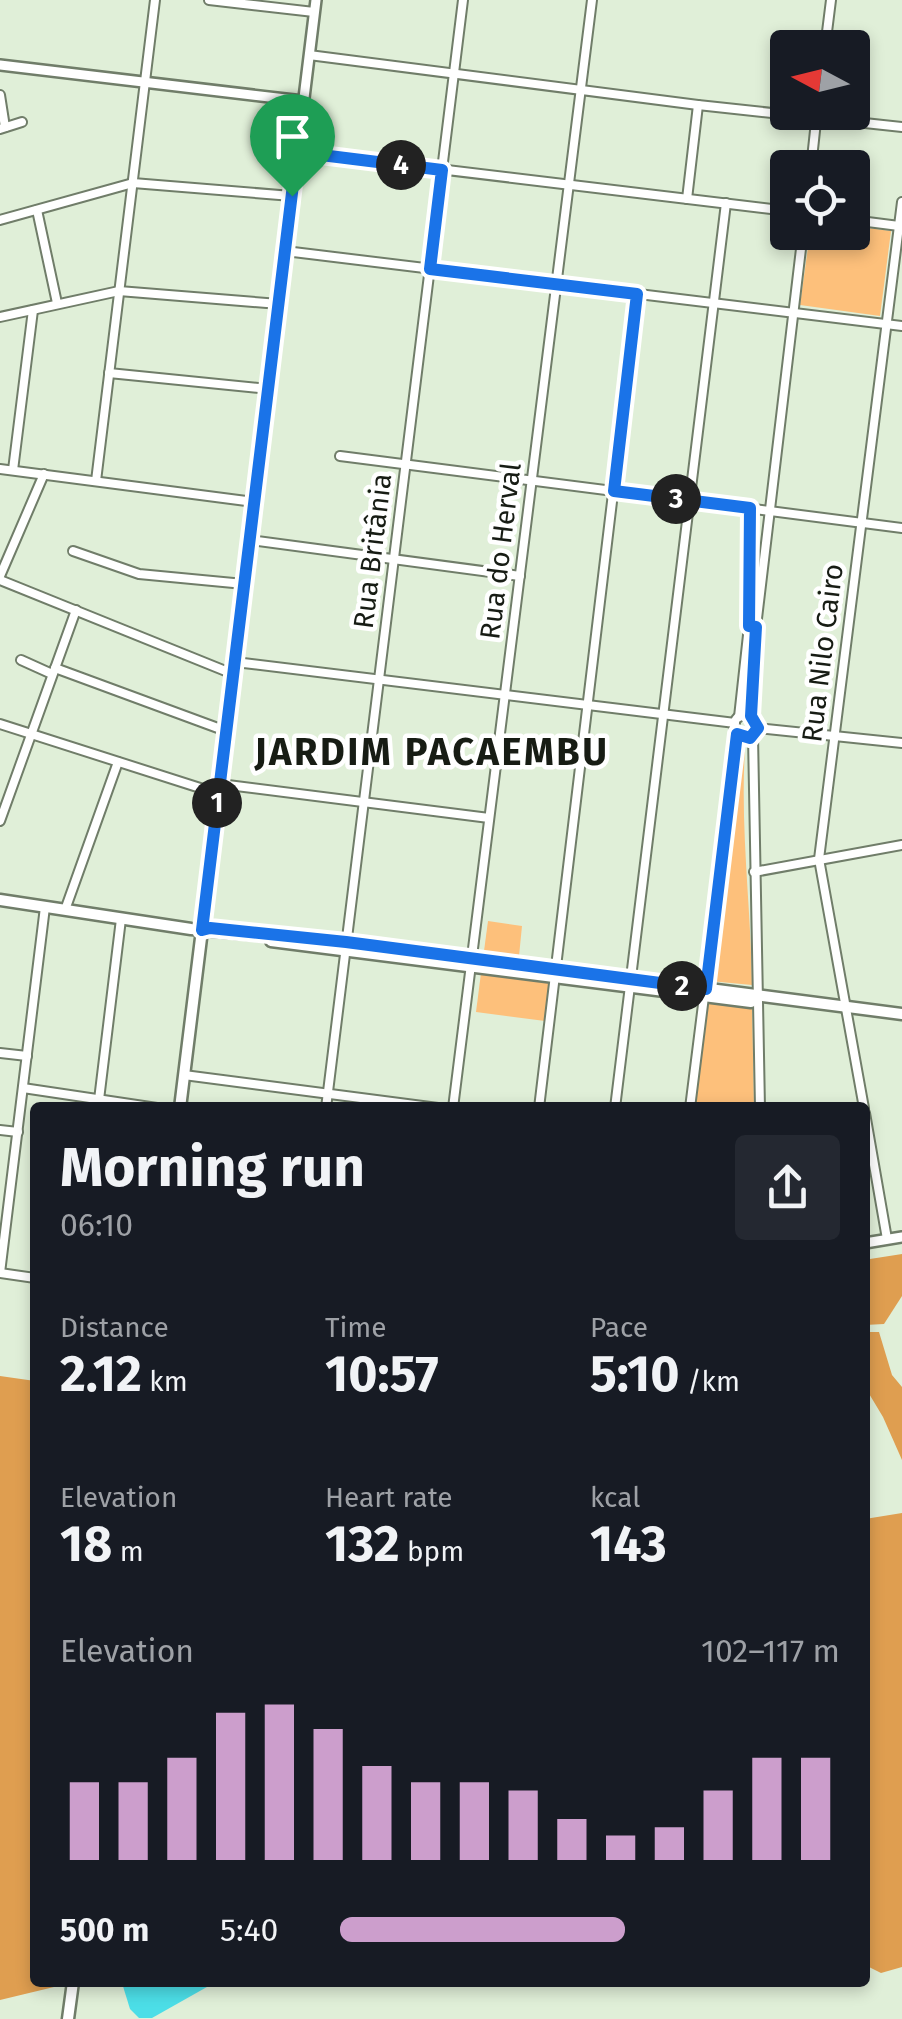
<!DOCTYPE html>
<meta charset="utf-8">
<style>
body{margin:0;font-family:"Fira Sans",sans-serif;background:#242831;color:#f1f3f6;height:100vh;display:flex;flex-direction:column;font-size:38px;white-space:nowrap}
*{box-sizing:border-box;margin:0}
p{font-size:32px;color:#9ea1a6}
.icon{flex:none;width:55px;height:55px;fill:none;stroke:currentColor;stroke-width:2;stroke-linecap:round;stroke-linejoin:round}
.map{position:relative;flex:1;overflow:hidden}
.panel{position:absolute;left:30px;top:1102px;width:840px;height:885px;display:flex;flex-direction:column;background:#171b24;border-radius:10px;box-shadow:0 5px 15px #0003}
.panel>*{flex:none}
.needle{width:65px;rotate:277deg}
.controls{position:absolute;left:770px;top:30px;display:grid;gap:20px}
.controls a{display:grid;place-items:center;width:100px;height:100px;border-radius:10px;background:#171b24;box-shadow:0 5px 15px #0003;font-size:50px}
.pin{position:absolute;display:grid;place-items:center;width:85px;height:85px;color:#fff;margin:-102px -42px;border-radius:50% 50% 50% 0;rotate:-45deg;box-shadow:0 0 10px #0007}
.pin .icon{rotate:45deg}
.km{position:absolute;width:50px;height:50px;margin:-25px;border-radius:50%;background:#222;color:#fff;font-size:28px;line-height:50px;text-align:center}
.round{display:grid;place-items:center;flex:none;width:105px;height:105px;border-radius:10px;background:#242831}
.overview{display:flex;align-items:center;justify-content:space-between;height:170px;padding:0 30px}
h1{font-size:55px;font-weight:700;line-height:75px}
.metrics{display:grid;grid-template-columns:repeat(3,1fr);gap:15px;height:170px;padding:10px 30px}
.metrics div{display:grid;align-content:center}
.metrics b{font-size:50px;font-weight:700}
.metrics small{font-size:28px;font-weight:400}
.metrics p{font-size:28px}
.chart{height:280px;padding:20px 30px}
.chart p{display:flex;justify-content:space-between}
.chart svg{width:100%;height:180px;margin-top:10px;stroke:#cc9ecc;stroke-width:6}
ul{padding:0 30px;list-style:none;font-size:32px}
li{display:grid;grid-template-columns:160px 120px 1fr;align-items:center;height:75px}
li i{height:25px;border-radius:12px;background:#cc9ecc}
.map>svg:first-child{display:block}
.green{fill:#fdc07b}
.forest{fill:#df9e50}
.water{fill:#4cdee7}
.lines{fill:none;stroke-linecap:round;stroke-linejoin:round}
.minor-casing{stroke:#707d69;stroke-width:12}
.tertiary-casing{stroke:#707d69;stroke-width:14}
.secondary-casing{stroke:#707d69;stroke-width:15}
.minor{stroke:#fff;stroke-width:8}
.tertiary{stroke:#fff;stroke-width:9}
.secondary{stroke:#fff;stroke-width:10}
.route-casing{stroke:#fff;stroke-width:20}
.route{stroke:#1a73e8;stroke-width:12}
.labels{text-anchor:middle;stroke-width:9;stroke-linejoin:round;paint-order:stroke}
.street-label{font-size:28px;fill:#171c14;stroke:#fff}
.district-label{font-size:38px;font-weight:bold;letter-spacing:2.5px;fill:#171c14;stroke:#fff}
</style>
<div class="map">
<svg width="902" height="2019" viewBox="0 0 902 2019">
<rect width="100%" height="100%" fill="#e0efd8"/>
<g class="green">
<polygon points="853,226 891,231 880,316 800,305 810,233 852,232"/>
<path d="M736 748 745 749C740 828 751 906 752 985L710 981Z"/>
<polygon points="488,921 522,926 519,956 484,951"/>
<polygon points="481,973 550,982 545,1021 476,1012"/>
<polygon points="709,1000 752,1006 754,1107 695,1108"/>
</g>
<g class="forest">
<polygon points="902,1254 902,1296 884,1324 865,1325 865,1274 870,1259"/>
<polygon points="865,1332 879,1332 892,1375 902,1387 902,1460 883,1417 865,1387"/>
<polygon points="0,1376 35,1381 35,1982 55,1983 54,1987 0,2000"/>
<polygon points="902,1513 902,1967 881,1973 865,1965 865,1519"/>
</g>
<polygon class="water" points="122,1983 122,1982 214,1983 152,2018 139,2018 130,2009"/>
<g class="lines">
<defs>
<g id="minor">
<polyline points="209,0 314,12"/>
<polyline points="825,48 831,0"/>
<polyline points="309,55 698,105 902,127"/>
<polyline points="0,95 5,127"/>
<polyline points="0,129 22,122"/>
<polyline points="297,152 788,211"/>
<polyline points="811,168 817,112"/>
<polyline points="687,199 698,105"/>
<polyline points="37,210 57,303"/>
<polyline points="0,220 133,183 292,196"/>
<polyline points="852,220 899,226"/>
<polyline points="285,251 902,326"/>
<polyline points="0,317 119,291 279,304"/>
<polyline points="109,373 268,389"/>
<polyline points="340,456 902,528"/>
<polyline points="0,469 254,502"/>
<polyline points="13,470 33,310"/>
<polyline points="96,481 155,0"/>
<polyline points="250,540 520,576"/>
<polyline points="73,551 139,574 244,584"/>
<polyline points="0,576 44,474"/>
<polyline points="0,580 233,674"/>
<polyline points="21,660 52,674"/>
<polyline points="235,662 735,723"/>
<polyline points="55,668 226,731"/>
<circle cx="746" cy="726" r="12"/>
<polyline points="751,716 756,627 803,232"/>
<polyline points="739,717 749,626 751,509"/>
<polyline points="0,724 219,794"/>
<polyline points="758,728 902,743"/>
<polyline points="753,736 760,1108"/>
<polyline points="220,784 489,818"/>
<polyline points="0,821 76,610"/>
<polyline points="754,872 902,845"/>
<polyline points="65,910 118,762"/>
<polyline points="0,1053 27,1056"/>
<polyline points="184,1075 438,1108"/>
<polyline points="23,1088 157,1108"/>
<polyline points="98,1108 121,919"/>
<polyline points="326,1108 463,0"/>
<polyline points="453,1108 592,0"/>
<polyline points="539,1108 637,294"/>
<polyline points="615,1108 726,203"/>
<polyline points="690,1108 737,734"/>
<polyline points="864,1108 819,859 902,202"/>
<polyline points="865,1113 887,1239"/>
<polyline points="0,1130 18,1132"/>
<polyline points="0,1273 45,907"/>
<polyline points="0,1273 35,1278"/>
</g>
<g id="tertiary">
<polyline points="0,65 303,101"/>
<polyline points="202,930 316,0"/>
<polyline points="865,1243 902,1237"/>
</g>
<g id="secondary">
<polyline points="0,900 191,929 347,942 902,1014"/>
<polyline points="271,941 751,1002"/>
<polyline points="180,1108 202,930"/>
<polyline points="68,2019 73,1982"/>
</g>
</defs>
<use href="#minor" class="minor-casing"/>
<use href="#tertiary" class="tertiary-casing"/>
<use href="#secondary" class="secondary-casing"/>
<use href="#minor" class="minor"/>
<use href="#tertiary" class="tertiary"/>
<use href="#secondary" class="secondary"/>
</g>
<g class="lines">
<defs>
<polygon id="route" points="297,152 442,170 430,269 637,294 614,491 750,508 749,626 756,627 751,716 758,728 750,738 737,734 706,989 346,942 210,928 202,930"/>
</defs>
<use href="#route" class="route-casing"/>
<use href="#route" class="route"/>
</g>
<g class="labels">
<g class="street-label">
<text transform="translate(372 551) rotate(-83)" y="10">Rua Britânia</text>
<text transform="translate(500 551) rotate(-83)" y="10">Rua do Herval</text>
<text transform="translate(822 653) rotate(-83)" y="10">Rua Nilo Cairo</text>
</g>
<g class="district-label">
<text x="432" y="765">JARDIM PACAEMBU</text>
</g>
</g>
</svg>
<div class="controls">
<a><svg class="needle" viewBox="-14 -14 28 28"><path d="M0-13l5 13h-10z" fill="#e53935"/><path d="M0 13l5-13h-10z" fill="#9ea1a6"/></svg></a>
<a><svg class="icon" aria-label="locate" viewBox="0 0 24 24"><circle cx="12" cy="12" r="6"/><path d="M12 2v4M12 18v4M2 12h4M18 12h4"/></svg></a>
</div>
<div class="pin" style="left:292px;top:196px;background:#1e9e55"><svg class="icon" aria-label="arrive" viewBox="0 0 24 24"><path d="M6 21V4h12l-3 4 3 4H6"/></svg></div>
<b class="km" style="left:217px;top:803px">1</b>
<b class="km" style="left:682px;top:986px">2</b>
<b class="km" style="left:676px;top:499px">3</b>
<b class="km" style="left:401px;top:165px">4</b>
<section class="panel">
<div class="overview"><div><h1>Morning run</h1><p>06:10</p></div><a class="round"><svg class="icon" aria-label="share" viewBox="0 0 24 24"><path d="M12 15V3M7 8l5-5 5 5M5 13v7h14v-7"/></svg></a></div>
<div class="metrics">
<div><p>Distance</p><b>2.12<small> km</small></b></div>
<div><p>Time</p><b>10:57</b></div>
<div><p>Pace</p><b>5:10<small> /km</small></b></div>
</div>
<div class="metrics">
<div><p>Elevation</p><b>18<small> m</small></b></div>
<div><p>Heart rate</p><b>132<small> bpm</small></b></div>
<div><p>kcal</p><b>143</b></div>
</div>
<div class="chart"><p><span>Elevation</span>102–117 m</p>
<svg viewBox="0 0 160 44" preserveAspectRatio="none"><path d="M5 44V25M15 44V25M25 44V19M35 44V8M45 44V6M55 44V12M65 44V21M75 44V25M85 44V25M95 44V27M105 44V34M115 44V38M125 44V36M135 44V27M145 44V19M155 44V19"/></svg>
</div>
<ul>
<li><b>500 m</b>5:40<i style="width:57%"></i></li>
</ul>
</section>
</div>
